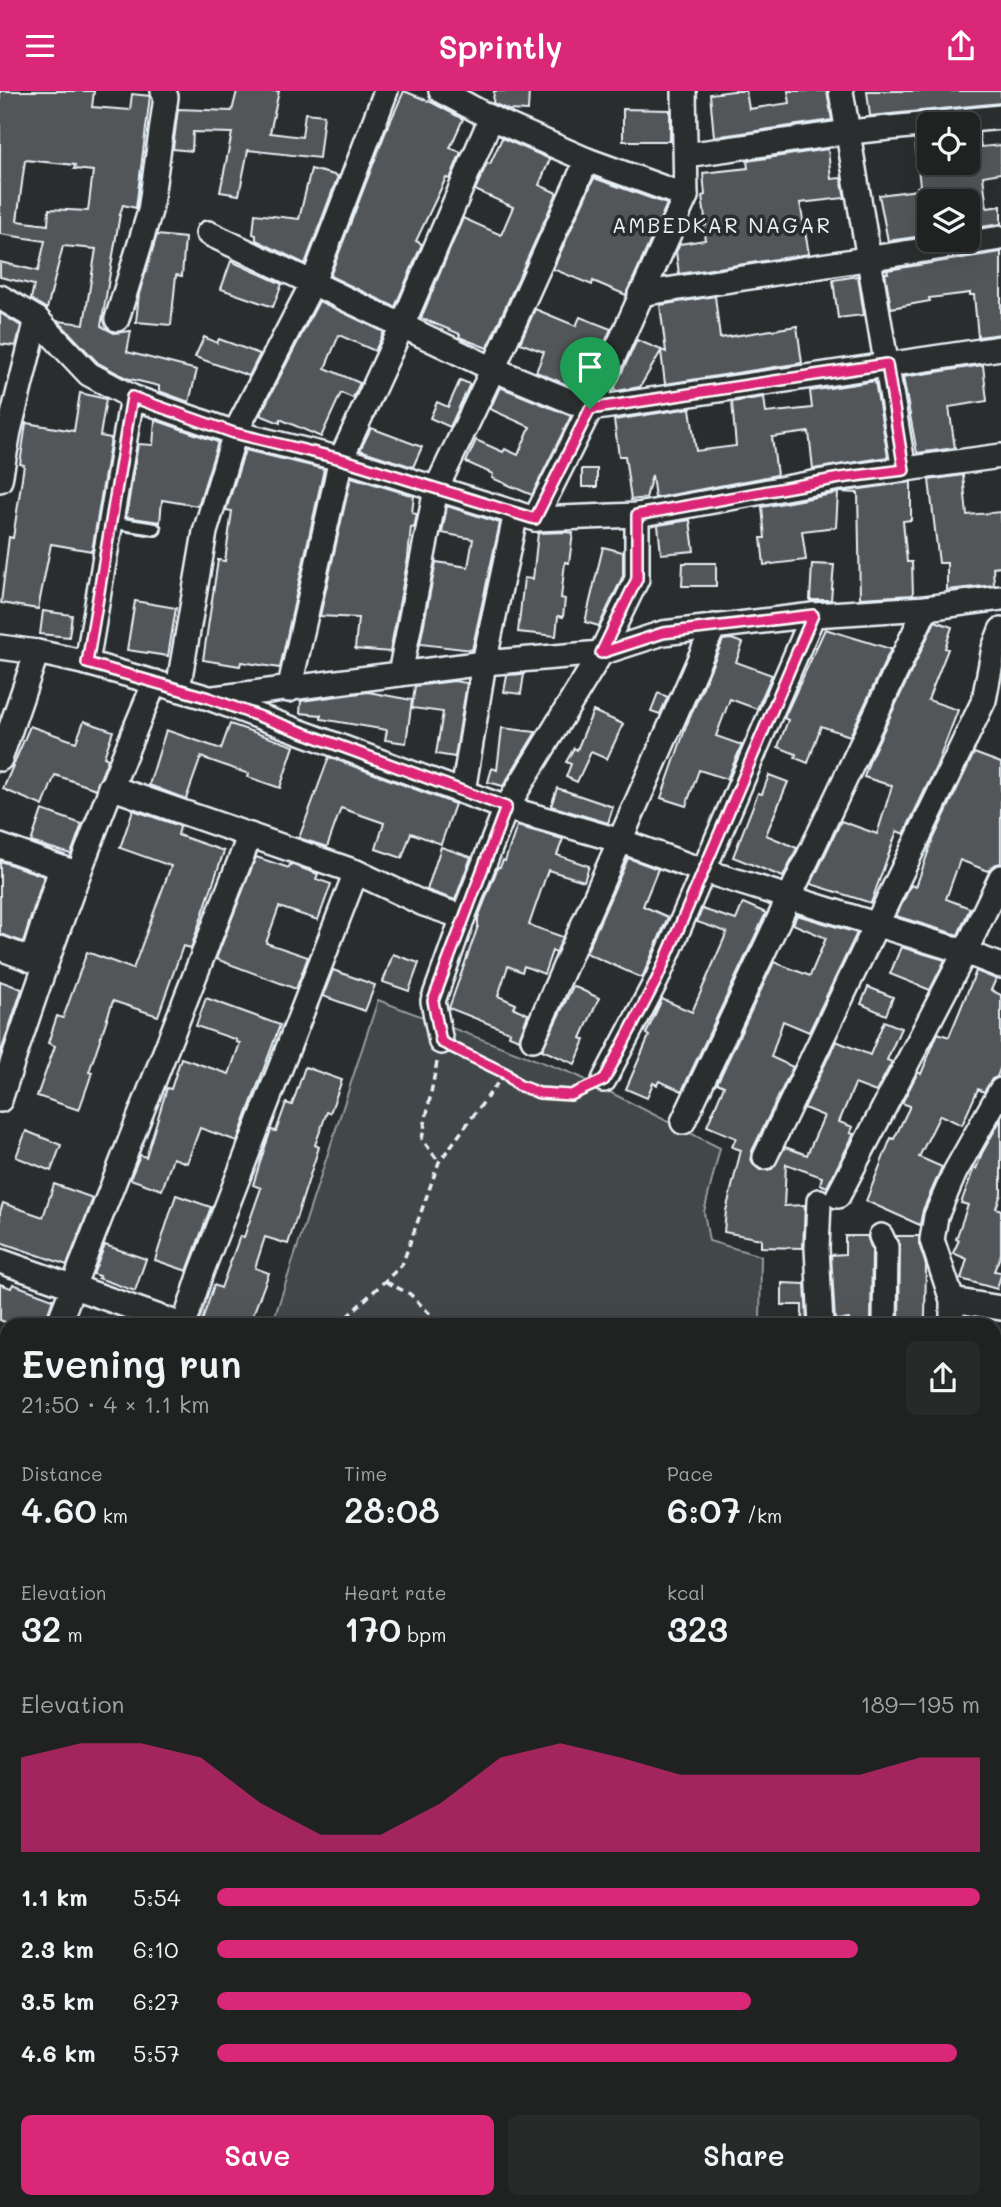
<!DOCTYPE html>
<meta charset="utf-8">
<style>
body{margin:0;font-family:Mali,sans-serif;background:#282a2a;color:#f1f3f6;height:100vh;display:flex;flex-direction:column;font-size:26px;white-space:nowrap}
*{box-sizing:border-box;margin:0}
p{font-size:23px;color:#a2a4a5}
.icon{flex:none;width:38px;height:38px;fill:none;stroke:currentColor;stroke-width:2;stroke-linecap:round;stroke-linejoin:round}
.map{position:relative;flex:1;overflow:hidden}
.drawer{position:absolute;left:0px;top:1227px;width:1001px;height:891px;display:flex;flex-direction:column;background:#202222;border-radius:21px 21px 0 0;box-shadow:0 7px 28px #0002,0 0 0 2px #3d3f40}
.drawer>*{flex:none}
.controls{position:absolute;left:917px;top:21px;display:grid;gap:14px}
.controls a{display:grid;place-items:center;width:63px;height:63px;border-radius:10px;background:#202222;box-shadow:0 7px 28px #0002,0 0 0 2px #3d3f40;font-size:35px}
.pin{position:absolute;display:grid;place-items:center;width:60px;height:60px;color:#fff;margin:-72px -30px;border-radius:50% 50% 50% 0;rotate:-45deg;box-shadow:0 0 7px #0007}
.pin .icon{rotate:45deg}
.round{display:grid;place-items:center;flex:none;width:74px;height:74px;border-radius:10px;background:#282a2a}
.summary{display:flex;align-items:center;justify-content:space-between;height:119px;padding:0 21px}
h1{font-size:38px;font-weight:600;line-height:52px}
.figures{display:grid;grid-template-columns:repeat(3,1fr);gap:10px;height:119px;padding:7px 21px}
.figures div{display:grid;align-content:center}
.figures b{font-size:35px;font-weight:600}
.figures small{font-size:19px;font-weight:400}
.figures p{font-size:19px}
.chart{height:196px;padding:14px 21px}
.chart p{display:flex;justify-content:space-between}
.chart svg{width:100%;height:126px;margin-top:7px;fill:#db2777;opacity:.7}
.primary-button{display:flex;gap:14px;margin-top:auto;padding:14px 21px}
.primary-button a{flex:1;height:80px;border-radius:10px;background:#db2777;color:#fff;font-size:28px;font-weight:600;line-height:80px;text-align:center}
.primary-button a+a{background:#282a2a;color:#f1f3f6}
ul{padding:0 21px;list-style:none;font-size:23px}
li{display:grid;grid-template-columns:112px 84px 1fr;align-items:center;height:52px}
li i{height:18px;border-radius:9px;background:#db2777}
header{display:flex;justify-content:space-between;align-items:center;height:91px;padding:0 21px;background:#db2777;color:#fff;font-size:32px;font-weight:600}
.map>svg:first-child{display:block}
.green{fill:#424648;stroke:#959ca0;stroke-width:2}
.building{fill:#535759;stroke:#e8f1f8;stroke-width:2;fill-rule:evenodd}
.lines{fill:none;stroke-linecap:round;stroke-linejoin:round}
.lane-casing{stroke:#e8f1f8;stroke-width:16}
.street-casing{stroke:#e8f1f8;stroke-width:28}
.path{stroke:#e8f1f8;stroke-width:3.5;stroke-dasharray:7 5;stroke-linecap:butt}
.lane{stroke:#2a2d2e;stroke-width:10}
.street{stroke:#2a2d2e;stroke-width:23}
.route-casing{stroke:#fff;stroke-width:14}
.route{stroke:#db2777;stroke-width:9}
.labels{text-anchor:middle;stroke-width:7;stroke-linejoin:round;paint-order:stroke}
.neighbourhood-label{font-size:21px;letter-spacing:2px;fill:#e8f1f8;stroke:#2a2d2e}
</style>
<header><svg class="icon" aria-label="menu" viewBox="0 0 24 24"><path d="M4 6h16M4 12h16M4 18h16"/></svg>Sprintly<svg class="icon" aria-label="share" viewBox="0 0 24 24"><path d="M12 15V3M7 8l5-5 5 5M5 13v7h14v-7"/></svg></header>
<div class="map">
<svg width="1001" height="2116" viewBox="0 0 1001 2116">
<rect width="100%" height="100%" fill="#2a2d2e"/>
<filter id="ink" filterUnits="userSpaceOnUse"><feTurbulence type="fractalNoise" baseFrequency=".0143" numOctaves="2"/><feDisplacementMap in="SourceGraphic" scale="14" xChannelSelector="R" yChannelSelector="G"/><feConvolveMatrix kernelMatrix="1 2 1 2 8 2 1 2 1" color-interpolation-filters="sRGB"/></filter>
<g filter="url(#ink)">
<polygon class="green" points="378,909 576,984 720,1057 704,1121 709,1150 761,1165 760,1234 272,1234"/>
<g class="building">
<path d="M0 0H94L92 16 130 19 132 3 150 5 136 117 123 114 120 123 101 235 114 242 131 240 127 261 197 279 189 311 159 300V295L126 287 98 272 58 230 84 233 96 158 63 155 47 218 31 208 34 194 0 186V171L38 180 45 150 0 143ZM25 69 75 74 74 78 93 80 88 120 49 118 48 134 17 130Z"/>
<polygon points="237,0 279,0 270,42 302,46 305,22 324,24 319,67 248,59 239,104 220,101 232,42 193,41 192,60 173,58 178,18 232,20"/>
<polygon points="404,0 433,12 463,28 450,57 461,61 450,88 446,87 416,150 422,153 395,216 330,185 386,40"/>
<polygon points="494,0 529,0 528,20 508,19 493,12"/>
<polygon points="733,0 746,0 749,18 790,12 788,0 827,0 832,29 714,46 710,3"/>
<polygon points="867,0 1001,0 1001,12 870,25"/>
<polygon points="623,18 670,19 670,50 623,50"/>
<polygon points="979,42 981,56 1001,54 1001,82 983,85 987,117 1001,115 1001,133 968,138 968,110 929,110 929,144 888,150 879,104 917,99 917,96 920,95 915,49 929,47 929,72 968,72 968,43"/>
<polygon points="502,47 550,68 539,94 557,102 487,257 459,246 460,243 421,227 463,127 501,144 513,116 475,99 487,72 490,73"/>
<polygon points="828,58 831,88 841,87 845,107 800,112 809,163 679,183 676,161 680,153 705,149 703,135 706,134 702,105 705,104 703,82 748,77 747,70"/>
<polygon points="311,78 338,85 305,173 256,149 256,144 253,143 255,123 299,128"/>
<polygon points="594,87 667,113 626,204 593,190 592,194 553,178"/>
<polygon points="157,144 185,147 182,185 176,184 171,234 136,231 139,203"/>
<polygon points="1001,161 1001,243 978,246 974,204 970,204 970,202 929,207 930,210 891,217 885,182 888,182 887,179"/>
<polygon points="231,170 282,193 273,216 221,198"/>
<polygon points="858,185 864,224 838,227 833,189"/>
<polygon points="715,205 720,247 797,235 802,272 665,293 661,260 640,296 617,300 614,298 637,249 666,261 660,214"/>
<polygon points="319,210 384,241 375,260 339,244 325,277 360,292 353,307 341,302 321,346 280,328 280,332 260,324"/>
<polygon points="535,218 576,235 580,226 611,238 590,284 587,282 580,299 536,281 544,261 520,252"/>
<polygon points="0,222 21,235 16,255 0,253"/>
<polygon points="204,246 217,252 219,248 260,263 249,285 195,266"/>
<polygon points="983,274 987,310 949,316 955,357 917,362 903,286"/>
<polygon points="460,289 470,293 450,336 430,327 437,311 448,316"/>
<polygon points="875,290 888,366 813,378 809,341 772,346 777,384 655,407 652,384 646,407 631,409 625,365 619,365 614,329 690,317 696,360 736,355 732,311 764,306 766,322 812,317 810,300"/>
<polygon points="500,296 571,325 532,404 492,387 493,383 466,371 476,349 503,361 505,358 518,364 530,336 490,318"/>
<polygon points="80,302 106,308 100,345 111,347 92,460 51,453 38,518 1,512 9,446 13,447 24,374 20,373 26,332 74,340"/>
<polygon points="155,329 218,351 198,415 162,409 160,431 126,426 138,353 153,354"/>
<polygon points="371,337 422,356 413,376 360,359"/>
<polygon points="245,359 324,378 280,577 241,571 240,575 203,569 218,469 225,470 232,420 226,419"/>
<rect x="582" y="378" width="15" height="18"/>
<polygon points="963,384 967,424 1001,421 1001,475 993,476 994,494 947,499 947,472 939,472 929,389"/>
<polygon points="351,386 414,405 412,422 417,423 414,437 411,436 408,467 390,561 355,558 358,527 320,525"/>
<polygon points="911,391 911,429 903,430 907,471 912,471 913,504 860,507 858,402 839,401"/>
<polygon points="838,402 836,436 802,440 806,469 764,474 761,447 765,447 762,416"/>
<polygon points="447,415 500,432 472,559 420,553 436,471 468,476 473,448 442,442"/>
<polygon points="690,429 694,460 661,463 658,434"/>
<polygon points="566,441 573,442 569,472 565,471 561,507 565,508 563,526 558,525 556,545 518,541 524,487 533,488 538,442"/>
<polygon points="603,456 623,461 623,485 599,535 585,531"/>
<polygon points="683,472 716,472 716,495 682,495"/>
<polygon points="812,473 834,474 831,509 810,509"/>
<polygon points="135,510 176,517 168,565 127,559"/>
<polygon points="43,520 72,524 69,546 40,543"/>
<polygon points="935,530 952,536 945,557 948,558 928,609 958,619 936,676 904,743 897,740 871,812 811,793 841,730 877,743 892,695 864,686 871,666"/>
<polygon points="825,538 891,558 850,645 821,635 808,672 795,667 796,663 778,656 788,629 784,627"/>
<polygon points="731,548 743,552 736,571 772,584 757,618 730,608 716,645 742,654 727,688 699,679 686,715 661,707 687,633 723,549"/>
<polygon points="524,583 521,603 504,601 507,584"/>
<polygon points="454,590 467,592 455,666 436,663 443,621 412,617 415,595"/>
<polygon points="368,601 412,609 406,652 385,649 387,639 321,628 321,624 300,622 301,610"/>
<polygon points="658,602 668,606 660,623 651,620"/>
<polygon points="593,620 623,633 607,668 591,661 577,691 566,686 571,673 566,671 574,657 577,659"/>
<polygon points="84,630 113,640 104,666 108,668 96,698 55,684 43,715 3,698 30,635 76,651"/>
<polygon points="230,633 294,655 280,697 248,686 249,683 201,666 186,708 149,694 166,639 221,658"/>
<polygon points="502,637 536,641 503,695 488,691 492,677 497,679"/>
<polygon points="974,662 1001,672 1001,772 994,774 988,780 960,769 946,808 970,817 958,844 896,825 911,794 916,796 931,753"/>
<polygon points="329,666 455,713 441,753 411,742 402,767 376,758 384,732 341,717 327,756 299,747"/>
<polygon points="769,684 788,691 766,744 797,757 783,786 733,766 758,702 762,703"/>
<polygon points="557,697 613,716 608,732 551,715"/>
<polygon points="42,719 82,733 71,763 31,751"/>
<polygon points="133,719 177,734 180,736 178,744 224,760 191,857 183,855 158,925 113,910 89,981 92,982 79,1019 37,1005 55,955 48,952 57,925 63,927 87,861 133,878 171,775 120,757"/>
<polygon points="517,735 563,748 557,764 589,775 584,790 548,779 529,834 563,846 556,862 552,860 544,883 524,875 522,881 508,875 498,905 516,913 514,917 528,923 519,948 509,944 510,941 449,917 478,835 478,827 498,776 500,776 503,769 505,770"/>
<polygon points="441,756 471,766 455,809 427,799"/>
<polygon points="256,766 289,777 290,773 318,783 316,788 331,793 318,829 279,816 266,852 308,866 296,898 216,868"/>
<polygon points="628,767 658,778 643,815 668,826 642,887 586,862"/>
<polygon points="0,770 44,785 23,851 0,843"/>
<polygon points="743,812 766,822 682,1000 659,990 657,994 653,992 647,1007 626,998 649,945 646,943 662,908 692,921 727,841 697,831 702,818 736,829"/>
<polygon points="797,824 857,842 809,941 783,930 771,966 793,976 752,1060 751,1068 754,1074 760,1079 772,1078 785,1056 807,1064 824,1025 804,1017 836,950 870,964 884,930 901,937 887,969 892,971 876,1001 855,993 839,1031 853,1036 850,1042 854,1043 827,1096 820,1093 822,1086 786,1073 784,1115 805,1114 803,1157 761,1156 761,1148 724,1141 726,1120 741,1059 732,1056 736,1047 707,1035 724,995 717,992 722,982 774,871 810,885 826,847 793,833"/>
<polygon points="901,856 945,869 930,899 890,883"/>
<polygon points="393,863 419,872 409,900 383,891"/>
<polygon points="333,879 375,894 365,920 323,905"/>
<polygon points="976,880 996,888 991,899 1001,904 1001,975 997,986 992,988 984,1001 978,998 962,1034 940,1024 919,1066 942,1076 923,1119 920,1134 866,1110 891,1047 894,1048 910,1015 902,1012 918,981 921,983 938,942 949,946"/>
<polygon points="0,890 22,898 0,964"/>
<polygon points="573,895 599,907 581,947 585,949 575,973 542,959"/>
<polygon points="868,896 893,906 886,924 861,913"/>
<polygon points="206,907 280,934 237,1050 200,1037 187,1072 173,1067 162,1099 130,1088 140,1064 146,1066 167,997 171,998 181,967 229,983 240,952 236,951 237,949 196,935"/>
<polygon points="305,976 342,989 330,1022 327,1021 315,1054 319,1056 288,1153 265,1146 255,1177 269,1182 249,1234 214,1234 202,1230 214,1194 221,1197 240,1145 244,1146 261,1097 253,1094 264,1059 271,1039 276,1040 286,1012 292,1014"/>
<polygon points="1001,1028 1001,1103 996,1117 1001,1119 1001,1163 994,1180 1001,1181 1001,1184 997,1198 961,1188 967,1168 953,1162 959,1149 956,1148 968,1114 961,1112 974,1077 976,1078 982,1062"/>
<polygon points="26,1040 61,1054 51,1080 16,1066"/>
<polygon points="54,1093 93,1107 67,1174 0,1151 0,1121 3,1112 43,1126"/>
<polygon points="176,1104 211,1116 187,1180 155,1169"/>
<polygon points="845,1145 867,1145 872,1159 871,1234 850,1234 849,1228 835,1229 831,1164 845,1163"/>
<polygon points="896,1145 919,1145 919,1153 926,1174 925,1227 913,1227 912,1234 899,1234 900,1156"/>
<polygon points="105,1154 146,1168 135,1200 98,1187 99,1185 93,1183"/>
<polygon points="782,1192 805,1193 807,1231 802,1232 802,1214 782,1214"/>
<polygon points="0,1193 11,1197 13,1193 53,1208 44,1234 12,1234 0,1229"/>
</g>
<g class="lines">
<defs>
<polyline id="lane" points="109,431 155,438"/>
<g id="street">
<polyline points="441,0 491,27 587,69 686,105"/>
<polyline points="841,0 904,379"/>
<polyline points="686,64 849,41 1001,26"/>
<polyline points="208,142 493,278 590,318 1001,257"/>
<polyline points="640,203 1001,147"/>
<polyline points="0,206 37,228 89,283 132,306 235,342 341,368 535,428 637,424 840,387 1001,365"/>
<polyline points="117,228 150,120 166,6 163,0"/>
<polyline points="0,389 9,340 37,228"/>
<polyline points="535,428 590,318 686,105 684,0"/>
<polyline points="0,556 37,561 87,572 209,607 506,717 621,750 704,780 965,861 1001,875"/>
<polyline points="87,572 132,306"/>
<polyline points="400,583 436,398 493,278 587,69"/>
<polyline points="178,598 205,441 235,342 313,191 386,0"/>
<polyline points="289,599 341,368 402,235 491,27"/>
<polyline points="214,607 484,572 601,562 663,542 813,524 926,517 1001,507"/>
<polyline points="0,668 37,561"/>
<polyline points="110,696 356,781 201,1182 184,1234"/>
<polyline points="463,701 484,572 516,422"/>
<polyline points="0,755 76,782"/>
<polyline points="356,781 424,813 463,826"/>
<polyline points="0,857 32,869 61,777"/>
<polyline points="533,948 714,535"/>
<polyline points="441,951 433,910 463,826 506,717 601,562 637,488 637,424"/>
<polyline points="604,989 657,888 813,524"/>
<path d="M0 1009C46 867 96 728 155 591"/>
<polyline points="683,1031 926,517"/>
<polyline points="765,1066 984,609 994,557 1001,539"/>
<polyline points="838,1105 965,861 1001,786"/>
<polyline points="819,1110 817,1157 821,1234"/>
<polyline points="881,1145 886,1156 885,1234"/>
<polyline points="0,1170 182,1234"/>
<polyline points="952,1209 1001,1217"/>
<polyline points="58,1234 250,744"/>
<polyline points="952,1234 952,1209 932,1149 936,1125 955,1081 1001,999"/>
<polyline points="994,1283 1001,1283"/>
<polyline points="0,1363 7,1349"/>
<polyline points="994,1550 1001,1551"/>
<polyline points="0,1605 7,1607"/>
<polyline points="994,1610 1001,1609"/>
<polyline points="994,1684 1001,1683"/>
<polyline points="994,1750 1001,1750"/>
<polyline points="994,1814 1001,1813"/>
<polyline points="994,1989 1001,1989"/>
<polyline points="994,2085 1001,2085"/>
<polyline points="656,2110 656,2116"/>
<polyline points="43,2116 150,2110"/>
<polyline points="398,2116 398,2110"/>
</g>
</defs>
<use href="#lane" class="lane-casing"/>
<use href="#street" class="street-casing"/>
<g class="path">
<polyline points="457,959 505,982 518,994 539,1002 571,1004 587,997"/>
<polyline points="437,971 422,1048 439,1071"/>
<polyline points="386,1191 410,1203 441,1234"/>
<polyline points="338,1234 402,1174 439,1071 505,982"/>
</g>
<use href="#lane" class="lane"/>
<use href="#street" class="street"/>
</g>
</g>
<g class="lines" filter="url(#ink)">
<defs>
<polygon id="route" points="887,273 904,379 840,387 637,424 637,488 601,562 663,542 813,524 657,888 604,989 571,1004 539,1002 518,994 505,982 441,951 433,910 506,716 209,607 87,572 132,306 234,342 341,368 535,428 590,318"/>
</defs>
<use href="#route" class="route-casing"/>
<use href="#route" class="route"/>
</g>
<g class="labels">
<g class="neighbourhood-label">
<text x="722" y="142">AMBEDKAR NAGAR</text>
</g>
</g>
</svg>
<div class="controls">
<a><svg class="icon" aria-label="locate" viewBox="0 0 24 24"><circle cx="12" cy="12" r="6"/><path d="M12 2v4M12 18v4M2 12h4M18 12h4"/></svg></a>
<a><svg class="icon" aria-label="layers" viewBox="0 0 24 24"><path d="M12 4l9 5-9 5-9-5zM3 14l9 5 9-5"/></svg></a>
</div>
<div class="pin" style="left:590px;top:318px;background:#1e9e55"><svg class="icon" aria-label="arrive" viewBox="0 0 24 24"><path d="M6 21V4h12l-3 4 3 4H6"/></svg></div>
<section class="drawer">
<div class="summary"><div><h1>Evening run</h1><p>21:50 · 4 × 1.1 km</p></div><a class="round"><svg class="icon" aria-label="share" viewBox="0 0 24 24"><path d="M12 15V3M7 8l5-5 5 5M5 13v7h14v-7"/></svg></a></div>
<div class="figures">
<div><p>Distance</p><b>4.60<small> km</small></b></div>
<div><p>Time</p><b>28:08</b></div>
<div><p>Pace</p><b>6:07<small> /km</small></b></div>
</div>
<div class="figures">
<div><p>Elevation</p><b>32<small> m</small></b></div>
<div><p>Heart rate</p><b>170<small> bpm</small></b></div>
<div><p>kcal</p><b>323</b></div>
</div>
<div class="chart"><p><span>Elevation</span>189–195 m</p>
<svg viewBox="0 0 160 44" preserveAspectRatio="none"><path d="M0 44V11L10 6L20 6L30 11L40 27L50 38L60 38L70 27L80 11L90 6L100 11L110 17L120 17L130 17L140 17L150 11L160 11V44z"/></svg>
</div>
<ul>
<li><b>1.1 km</b>5:54<i style="width:100%"></i></li>
<li><b>2.3 km</b>6:10<i style="width:84%"></i></li>
<li><b>3.5 km</b>6:27<i style="width:70%"></i></li>
<li><b>4.6 km</b>5:57<i style="width:97%"></i></li>
</ul>
<div class="primary-button"><a>Save</a><a>Share</a></div>
</section>
</div>
